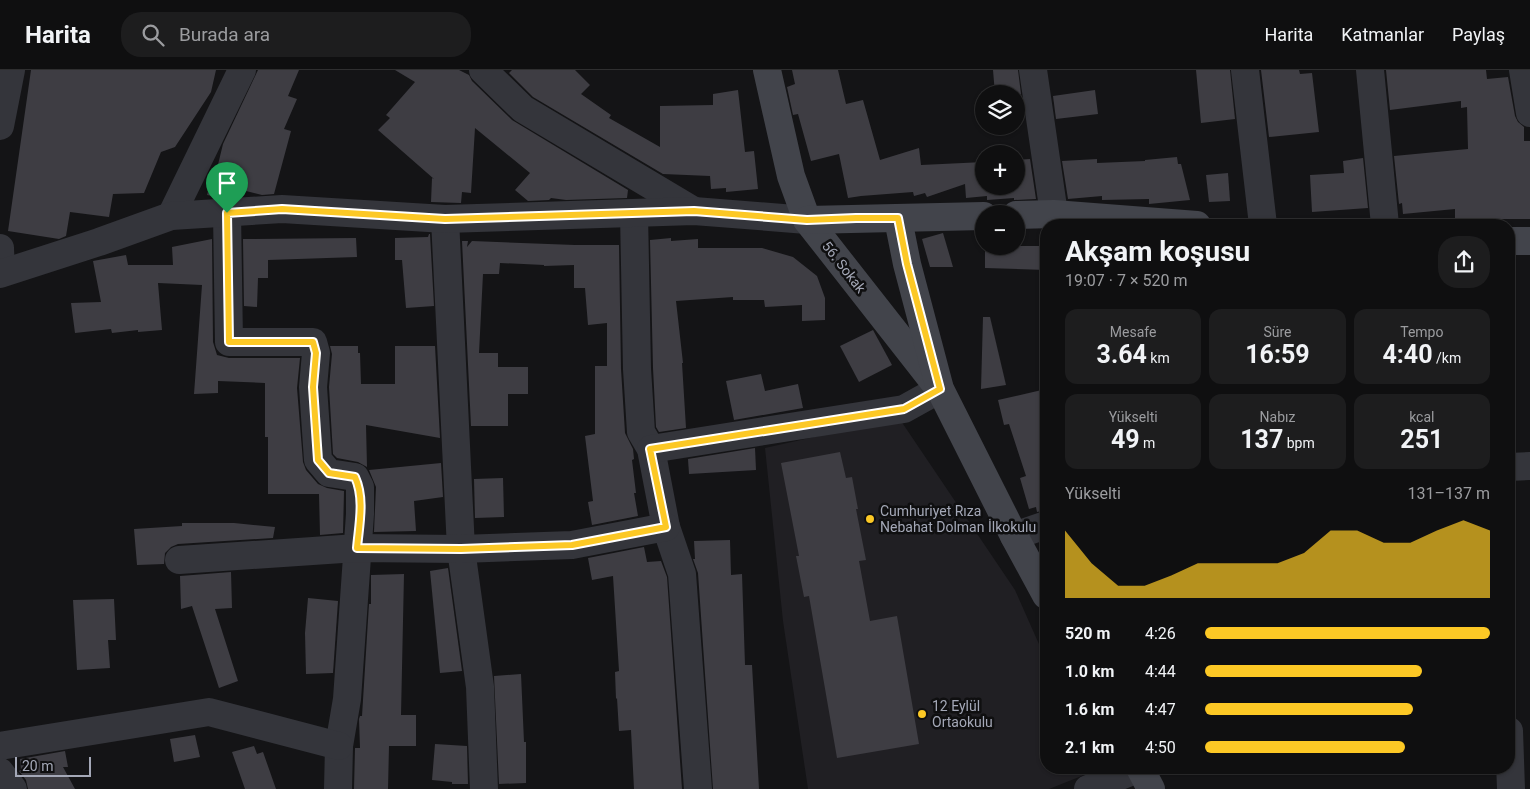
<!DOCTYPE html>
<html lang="tr">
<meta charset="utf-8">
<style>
body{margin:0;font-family:Roboto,sans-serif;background:#1d1d1e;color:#f1f3f6;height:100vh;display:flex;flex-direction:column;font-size:19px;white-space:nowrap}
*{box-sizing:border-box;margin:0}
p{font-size:16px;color:#9b9c9f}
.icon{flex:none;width:28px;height:28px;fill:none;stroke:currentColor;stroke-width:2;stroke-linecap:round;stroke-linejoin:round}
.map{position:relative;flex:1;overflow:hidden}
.sheet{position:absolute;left:1040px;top:149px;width:475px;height:555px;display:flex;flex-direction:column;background:#0f0f10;border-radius:20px;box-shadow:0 1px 4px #0004,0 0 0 1px #2f2f30}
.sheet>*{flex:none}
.buttons{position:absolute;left:975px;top:15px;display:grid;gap:10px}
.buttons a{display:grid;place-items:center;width:50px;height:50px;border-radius:50%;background:#0f0f10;box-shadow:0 1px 4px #0004,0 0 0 1px #2f2f30;font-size:25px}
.scale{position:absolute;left:15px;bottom:12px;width:76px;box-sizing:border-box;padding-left:5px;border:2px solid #a4a8b7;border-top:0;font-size:14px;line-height:18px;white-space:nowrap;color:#a4a8b7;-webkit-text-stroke:4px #0f0f10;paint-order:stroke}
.pin{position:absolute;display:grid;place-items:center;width:42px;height:42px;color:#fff;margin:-51px -21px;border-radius:50% 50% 50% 0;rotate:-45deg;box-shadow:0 0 5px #0007}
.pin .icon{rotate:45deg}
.round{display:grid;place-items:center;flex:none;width:52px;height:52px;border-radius:20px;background:#1d1d1e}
.head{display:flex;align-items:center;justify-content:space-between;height:85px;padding:0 25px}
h1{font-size:28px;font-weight:700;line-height:38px}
.stats{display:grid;grid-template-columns:repeat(3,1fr);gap:8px;height:85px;padding:5px 25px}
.stats div{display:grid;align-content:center;border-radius:12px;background:#1d1d1e;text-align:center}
.stats b{font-size:25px;font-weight:700}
.stats small{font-size:14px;font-weight:400}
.stats p{font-size:14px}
.chart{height:140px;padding:10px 25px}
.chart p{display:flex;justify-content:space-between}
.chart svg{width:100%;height:90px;margin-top:5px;fill:#fcc825;opacity:.7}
ul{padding:0 25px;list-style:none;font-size:16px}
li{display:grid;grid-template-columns:80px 60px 1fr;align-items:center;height:38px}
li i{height:12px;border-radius:6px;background:#fcc825}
header{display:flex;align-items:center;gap:30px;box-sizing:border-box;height:70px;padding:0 25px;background:#0f0f10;border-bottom:1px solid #2f2f30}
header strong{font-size:24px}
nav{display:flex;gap:28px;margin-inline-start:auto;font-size:18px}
.search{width:350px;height:45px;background:#1d1d1e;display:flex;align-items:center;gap:12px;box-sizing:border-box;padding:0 18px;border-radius:20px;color:#9b9c9f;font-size:19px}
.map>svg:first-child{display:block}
.built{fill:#201f23}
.building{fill:#3e3d43}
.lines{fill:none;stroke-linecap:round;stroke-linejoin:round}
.minor{stroke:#34353b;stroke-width:28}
.tertiary{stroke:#34353b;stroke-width:28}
.secondary{stroke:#42444b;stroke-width:28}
.route-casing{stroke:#fff;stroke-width:10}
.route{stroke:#fcc825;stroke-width:6}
.poi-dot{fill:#fcc825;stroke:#0f0f10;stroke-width:2}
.labels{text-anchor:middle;stroke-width:5;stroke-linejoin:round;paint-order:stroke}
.street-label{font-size:14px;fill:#a4a8b7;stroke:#0f0f10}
.poi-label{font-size:14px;fill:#a4a8b7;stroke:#0f0f10;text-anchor:start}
</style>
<header>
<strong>Harita</strong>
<div class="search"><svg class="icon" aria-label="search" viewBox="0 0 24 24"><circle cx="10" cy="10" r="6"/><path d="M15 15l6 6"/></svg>Burada ara</div>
<nav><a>Harita</a><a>Katmanlar</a><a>Paylaş</a></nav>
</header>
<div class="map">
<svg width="1530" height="719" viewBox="0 0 1530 719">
<rect width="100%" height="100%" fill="#141416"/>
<polygon class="built" points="899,348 1015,520 1046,590 1046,698 1093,698 1094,701 1049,719 808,719 783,551 765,378"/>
<g class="building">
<polygon points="31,0 216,0 211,22 175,77 161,82 144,123 113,124 109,147 70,142 66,166 59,169 8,161"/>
<polygon points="258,0 299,0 288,26 297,29 284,59 291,61 274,124 262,125 242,120 241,126 217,127 207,125 212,106 215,107 223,74"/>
<polygon points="395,0 459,0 469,5 472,11 512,50 628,120 627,128 566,130 551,128 549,130 528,131 515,120 530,103 475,58 471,123 462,122 461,133 431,132 432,108 434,109 378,60 390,48 386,45 415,12"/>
<polygon points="512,0 575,0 590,15 581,24 611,45 609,48 660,77 660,36 713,35 713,24 738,20 745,82 754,81 758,119 726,122 726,118 711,119 710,106 663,104 533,27 509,3"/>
<polygon points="792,0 838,0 846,34 863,30 880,90 919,78 921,95 984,92 984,116 1016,116 1016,90 1030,89 1036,129 1014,130 1014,128 987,130 987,126 966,128 965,114 927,127 925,123 914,126 913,122 861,126 848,128 839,84 811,91 798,44 793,45 787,17 795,14"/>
<polygon points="993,0 1018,0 1021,24 995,24"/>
<polygon points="1196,0 1230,0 1235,49 1201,53"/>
<polygon points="1261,0 1299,0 1300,4 1312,3 1319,62 1269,67"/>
<polygon points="1386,0 1486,0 1487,9 1508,7 1515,46 1518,52 1524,57 1524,71 1530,71 1530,149 1455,149 1455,139 1403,144 1402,133 1399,134 1394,86 1468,79 1467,37 1461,38 1461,31 1390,40"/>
<polygon points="1095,20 1098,44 1056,49 1053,26"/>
<polygon points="1177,87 1178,94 1181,94 1190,130 1149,134 1149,129 1102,130 1102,126 1068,129 1062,91 1097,89 1097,93 1145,91 1145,90"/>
<polygon points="1363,88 1368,138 1312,142 1310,105 1344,103 1343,91"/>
<polygon points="1228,103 1230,131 1209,132 1206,105"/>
<polygon points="943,163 953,197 930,197 922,169"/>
<polygon points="429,164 430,164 434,236 406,238 402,190 395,190 395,168 428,167"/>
<polygon points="356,168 357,187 268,190 268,208 258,208 257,237 244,236 243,169"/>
<polygon points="671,168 671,171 698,169 698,178 762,178 793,187 817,206 825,228 825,250 802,251 802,235 765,237 764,230 733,230 733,227 676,231 683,293 682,293 686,358 659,362 656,357 653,298 650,170"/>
<polygon points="212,169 213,272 217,285 229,288 300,288 297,318 303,392 306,400 318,414 327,418 344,421 343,463 320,465 319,424 268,424 268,367 265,367 265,313 218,311 218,323 194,324 202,215 158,213 162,260 138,262 138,260 112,263 111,259 75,263 71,233 101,232 93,191 126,185 128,195 173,195 172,177"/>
<polygon points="462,171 468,171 467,177 472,171 575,175 619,175 621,299 625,363 633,379 634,389 632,390 636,423 634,423 638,446 592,455 588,432 593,431 585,366 595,364 595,296 607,296 607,253 588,255 585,218 574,218 574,195 544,196 544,195 500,193 499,204 483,204 479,283 498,283 498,297 528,297 528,324 508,324 508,356 471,356"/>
<polygon points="985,176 1046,176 1046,200 985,198"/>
<polygon points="983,247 990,247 1006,315 981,319"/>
<polygon points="873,260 892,295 859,312 840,276"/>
<polygon points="330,276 358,276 358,283 360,283 361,314 395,314 395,276 435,276 440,368 366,355 367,397 358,392 337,388 333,384 329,317 332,284"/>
<polygon points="761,304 765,321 798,314 803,338 734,350 726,311"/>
<polygon points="1046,319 1046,440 1037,442 1036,437 1029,439 1020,408 1026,406 1009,354 1004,355 998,330"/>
<polygon points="755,378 756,400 689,404 688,389"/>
<polygon points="840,382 846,408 852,407 858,439 856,439 866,490 859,491 870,551 897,546 919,674 837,688 809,526 804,527 796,486 799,486 781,393"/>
<polygon points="441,393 443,427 414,431 416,461 374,462 376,417 369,400"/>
<polygon points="503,408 504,447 475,448 474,409"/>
<polygon points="182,453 234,453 275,457 273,468 178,474 171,477 165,483 164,494 137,495 134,459 182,456"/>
<polygon points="730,470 731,505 742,504 745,595 752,595 759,719 713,719 698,503 693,489 695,489 694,471"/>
<polygon points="644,477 647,492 661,491 667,507 682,719 634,719 631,660 619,661 617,628 616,629 615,602 619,601 613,506 592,510 588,488"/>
<polygon points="448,498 462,601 440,603 430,501"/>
<polygon points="231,502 232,538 215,539 238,611 219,618 192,536 181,539 180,506"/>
<polygon points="404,504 401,645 416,645 416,676 389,676 388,719 354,719 355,678 360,678 359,649 360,646 362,646 369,534 371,534 371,505"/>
<polygon points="308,528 338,531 333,603 306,604 305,563"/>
<polygon points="114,529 116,570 108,570 110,598 77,600 73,530"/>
<polygon points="521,604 524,672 526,672 526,713 499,714 494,606"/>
<polygon points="195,665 200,687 174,692 170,669"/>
<polygon points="435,674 467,676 468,714 452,714 452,712 432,710"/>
<polygon points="254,676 257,684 263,682 276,719 245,719 232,682"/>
<polygon points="65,681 68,697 63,697 75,719 28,719 26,710 19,701 21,700 20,689"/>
</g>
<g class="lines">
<g class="minor">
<polyline points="483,0 523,39 694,141"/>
<polyline points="1033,0 1054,144"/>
<polyline points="1370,0 1385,155"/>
<polyline points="1523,0 1530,43"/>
<polyline points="0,56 11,0"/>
<polyline points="227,143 229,272 313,272 316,283 313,317 318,390 329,403 355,407 360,417 360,444 347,629 339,676 338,719"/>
<polyline points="634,143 637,299 641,362 651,379 666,457 682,504 698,719"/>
<polyline points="171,146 242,0"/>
<polyline points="445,149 461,479 480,617 484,719"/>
<polyline points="0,178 1,203"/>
<polyline points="651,379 904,339 940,319"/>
<polyline points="1509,397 1530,396"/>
<polyline points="1014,466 1046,455"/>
<polyline points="179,490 357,478 461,479 572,475 666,457"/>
<polyline points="1509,661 1511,719"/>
<polyline points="0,676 209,642 339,676"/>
<polyline points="1088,719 1140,698"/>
</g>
<g class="tertiary">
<polyline points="1245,0 1263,155"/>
<polyline points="0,204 99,172 171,146 282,139 445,149 694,141 807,150"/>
<polyline points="0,702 13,719"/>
</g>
<g class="secondary">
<polyline points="767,0 791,106 807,150 934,312"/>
<polyline points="1016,145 1054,144 1197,155"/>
<polyline points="898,149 907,194 940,319 1014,466 1046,525"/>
<polyline points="807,150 984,146"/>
<polyline points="1509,171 1530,171"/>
<polyline points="1140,698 1151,719"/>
</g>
</g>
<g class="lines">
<defs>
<path id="route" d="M282 139 445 149 694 141 807 150 856 148H898L907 194 940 319 904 339 650 379 666 457 572 475 461 479 357 478C359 455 365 429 355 407L329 403 318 390 313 317 316 283 313 272H229L227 143Z"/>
</defs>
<use href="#route" class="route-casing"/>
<use href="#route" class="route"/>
</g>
<g class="poi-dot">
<circle cx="870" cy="449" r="5"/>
<circle cx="922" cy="644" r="5"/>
</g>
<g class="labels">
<g class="street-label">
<text transform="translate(844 197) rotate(52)" y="5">56. Sokak</text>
</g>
<g class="poi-label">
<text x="880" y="446">Cumhuriyet Rıza<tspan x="880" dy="16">Nebahat Dolman İlkokulu</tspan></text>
<text x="932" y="641">12 Eylül<tspan x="932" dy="16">Ortaokulu</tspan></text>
</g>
</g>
</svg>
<div class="buttons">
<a><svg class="icon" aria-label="layers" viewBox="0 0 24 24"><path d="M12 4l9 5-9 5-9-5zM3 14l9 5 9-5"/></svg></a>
<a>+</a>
<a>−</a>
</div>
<div class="scale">20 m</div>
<div class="pin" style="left:227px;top:143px;background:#1e9e55"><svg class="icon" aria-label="arrive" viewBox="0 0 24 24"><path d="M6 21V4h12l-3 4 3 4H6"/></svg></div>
<section class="sheet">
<div class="head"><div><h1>Akşam koşusu</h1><p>19:07 · 7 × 520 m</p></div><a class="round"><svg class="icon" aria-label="share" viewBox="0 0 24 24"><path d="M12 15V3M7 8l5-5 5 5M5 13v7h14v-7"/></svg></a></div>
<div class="stats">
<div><p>Mesafe</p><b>3.64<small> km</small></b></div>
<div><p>Süre</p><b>16:59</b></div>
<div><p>Tempo</p><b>4:40<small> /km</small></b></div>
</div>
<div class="stats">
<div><p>Yükselti</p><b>49<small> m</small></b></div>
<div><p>Nabız</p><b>137<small> bpm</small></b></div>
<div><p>kcal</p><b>251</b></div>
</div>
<div class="chart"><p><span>Yükselti</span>131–137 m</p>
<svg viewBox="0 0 160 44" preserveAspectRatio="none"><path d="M0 44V11L10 27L20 38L30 38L40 33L50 27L60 27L70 27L80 27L90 22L100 11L110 11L120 17L130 17L140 11L150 6L160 11V44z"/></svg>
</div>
<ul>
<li><b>520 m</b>4:26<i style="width:100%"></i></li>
<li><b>1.0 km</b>4:44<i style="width:76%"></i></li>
<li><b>1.6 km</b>4:47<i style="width:73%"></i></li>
<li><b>2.1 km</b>4:50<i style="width:70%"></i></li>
</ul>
</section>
</div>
